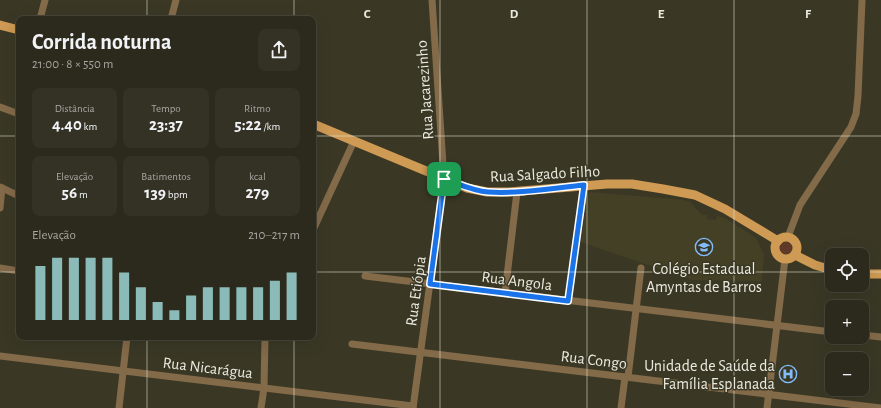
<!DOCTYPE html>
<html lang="pt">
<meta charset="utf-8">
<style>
body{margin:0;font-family:"Alegreya Sans",sans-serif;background:#343225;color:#f1f3f6;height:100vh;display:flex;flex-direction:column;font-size:15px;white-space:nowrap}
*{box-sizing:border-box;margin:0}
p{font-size:13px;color:#a6a7a3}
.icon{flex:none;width:22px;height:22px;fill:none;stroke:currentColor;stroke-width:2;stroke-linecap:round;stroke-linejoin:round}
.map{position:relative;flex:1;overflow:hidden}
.panel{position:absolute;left:16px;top:16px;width:300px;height:324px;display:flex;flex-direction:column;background:#2c2a1c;border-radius:8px;box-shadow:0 4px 16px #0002,0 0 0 1px #48463b}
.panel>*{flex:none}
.tools{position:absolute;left:825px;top:248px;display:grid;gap:8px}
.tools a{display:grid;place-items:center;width:44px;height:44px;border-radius:8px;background:#2c2a1c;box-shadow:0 4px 16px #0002,0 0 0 1px #48463b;font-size:20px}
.pin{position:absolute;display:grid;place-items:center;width:34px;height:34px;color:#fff;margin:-17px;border-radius:8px;box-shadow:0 2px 6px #0006}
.round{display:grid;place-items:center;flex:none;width:42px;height:42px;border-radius:8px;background:#343225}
.summary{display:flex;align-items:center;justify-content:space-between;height:68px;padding:0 16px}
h1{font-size:22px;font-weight:600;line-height:30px}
.stats{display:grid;grid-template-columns:repeat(3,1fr);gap:6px;height:68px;padding:4px 16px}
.stats div{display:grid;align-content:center;border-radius:8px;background:#343225;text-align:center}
.stats b{font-size:17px;font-weight:600}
.stats small{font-size:11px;font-weight:400}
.stats p{font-size:11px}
.chart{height:112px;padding:8px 16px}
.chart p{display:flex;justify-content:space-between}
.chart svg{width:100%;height:72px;margin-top:4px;stroke:#8bbbb9;stroke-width:6}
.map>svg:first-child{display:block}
.built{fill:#434025}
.green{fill:#623928}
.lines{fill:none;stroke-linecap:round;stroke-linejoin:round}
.minor{stroke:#836a49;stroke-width:7}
.major{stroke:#ce9a54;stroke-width:9}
.route-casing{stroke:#fff;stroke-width:8}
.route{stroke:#1a73e8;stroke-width:5}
.grid{fill:none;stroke:#ebeadf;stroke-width:1;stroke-opacity:0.55}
.labels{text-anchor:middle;stroke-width:3;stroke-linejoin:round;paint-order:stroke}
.street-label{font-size:16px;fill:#ebeadf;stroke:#3a3825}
.poi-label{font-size:16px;fill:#ebeadf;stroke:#3a3825}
.grid-label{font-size:13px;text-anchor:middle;font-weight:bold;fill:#ebeadf;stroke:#3a3825;stroke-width:3;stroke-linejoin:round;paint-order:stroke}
</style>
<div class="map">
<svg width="881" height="408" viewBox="0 0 881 408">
<rect width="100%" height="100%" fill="#3a3825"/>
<polygon class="built" points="590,192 684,200 690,202 702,215 707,215 707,219 716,220 717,216 725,218 756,238 764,255 762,281 692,280 581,242 588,194"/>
<circle class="green" cx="786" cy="248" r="6"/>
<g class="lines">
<g class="minor">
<polyline points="40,19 45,0"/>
<polyline points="171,19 176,0"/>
<polyline points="0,107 19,114"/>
<polyline points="0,187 19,196"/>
<polyline points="0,208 2,188"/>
<polyline points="313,230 354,141"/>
<polyline points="788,237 800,205 851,127 856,114 858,96 862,0"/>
<polyline points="0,268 19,271"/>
<polyline points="365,276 832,332"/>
<polyline points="505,293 517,192"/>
<polyline points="568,301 584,185"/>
<polyline points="862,335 881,337"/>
<polyline points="352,344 881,408"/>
<polyline points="0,356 413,406"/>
<polyline points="628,377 641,268"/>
<polyline points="119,408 127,337"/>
<polyline points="261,408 264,388 265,337"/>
<polyline points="413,408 444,179 432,0"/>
<polyline points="621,408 625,377"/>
<polyline points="767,408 785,259"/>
</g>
<g class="major">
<polyline points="0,25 19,30"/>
<polyline points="313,124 467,188 487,192 509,192 607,184 632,184 663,189 695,195 725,209 778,241"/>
<circle cx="786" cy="248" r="11"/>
<polyline points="795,255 815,265 832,270"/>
<polyline points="862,274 881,274"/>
</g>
</g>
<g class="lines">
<defs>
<path id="route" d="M444 179C459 184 473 191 488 192 520 194 552 188 584 185L568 301 430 284Z"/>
</defs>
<use href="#route" class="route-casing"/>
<use href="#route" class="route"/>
</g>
<path class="grid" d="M147 0V19M294 0V19M440 0V408M587 0V408M734 0V408M0 136H19M313 136H881M0 272H19M313 272H832M862 272H881M147 337V408M294 337V408"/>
<defs>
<symbol id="school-ring" viewBox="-11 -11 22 22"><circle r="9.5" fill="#3a3825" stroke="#82bcfa" stroke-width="1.5"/><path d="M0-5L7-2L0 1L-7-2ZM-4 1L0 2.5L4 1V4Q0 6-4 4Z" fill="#82bcfa"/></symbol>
<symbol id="hospital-ring" viewBox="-11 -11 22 22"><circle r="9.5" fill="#3a3825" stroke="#82bcfa" stroke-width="1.5"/><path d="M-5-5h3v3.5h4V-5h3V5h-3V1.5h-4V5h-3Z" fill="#82bcfa"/></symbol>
</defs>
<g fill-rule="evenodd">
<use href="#school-ring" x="694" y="237" width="20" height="20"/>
<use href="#hospital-ring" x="778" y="364" width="20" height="20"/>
</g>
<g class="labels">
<g class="street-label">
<text transform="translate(424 90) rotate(-94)" y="6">Rua Jacarezinho</text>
<text transform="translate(545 173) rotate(-3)" y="6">Rua Salgado Filho</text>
<text transform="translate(517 280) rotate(7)" y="6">Rua Angola</text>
<text transform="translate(415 291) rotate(-82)" y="6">Rua Etiópia</text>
<text transform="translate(594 359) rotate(7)" y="6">Rua Congo</text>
<text transform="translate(208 367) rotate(7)" y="6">Rua Nicarágua</text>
</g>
<g class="poi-label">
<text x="704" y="274">Colégio Estadual<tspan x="704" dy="18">Amyntas de Barros</tspan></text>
<text x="775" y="371" text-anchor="end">Unidade de Saúde da<tspan x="775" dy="18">Família Esplanada</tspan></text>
</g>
</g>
<g class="grid-label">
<text x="367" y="18">C</text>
<text x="514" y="18">D</text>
<text x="661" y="18">E</text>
<text x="808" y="18">F</text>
</g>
</svg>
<div class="tools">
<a><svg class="icon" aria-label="locate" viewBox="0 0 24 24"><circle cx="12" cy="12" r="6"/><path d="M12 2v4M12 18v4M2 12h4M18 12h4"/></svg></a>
<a>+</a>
<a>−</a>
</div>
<div class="pin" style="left:444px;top:179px;background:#1e9e55"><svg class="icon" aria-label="arrive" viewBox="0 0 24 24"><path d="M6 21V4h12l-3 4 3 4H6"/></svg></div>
<section class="panel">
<div class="summary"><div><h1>Corrida noturna</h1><p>21:00 · 8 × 550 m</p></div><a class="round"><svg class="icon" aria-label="share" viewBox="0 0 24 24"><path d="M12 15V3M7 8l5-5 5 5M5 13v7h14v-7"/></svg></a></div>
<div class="stats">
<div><p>Distância</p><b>4.40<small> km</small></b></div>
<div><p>Tempo</p><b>23:37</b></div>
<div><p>Ritmo</p><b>5:22<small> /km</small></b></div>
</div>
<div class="stats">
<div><p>Elevação</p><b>56<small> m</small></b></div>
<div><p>Batimentos</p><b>139<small> bpm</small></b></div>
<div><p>kcal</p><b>279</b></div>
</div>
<div class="chart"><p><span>Elevação</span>210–217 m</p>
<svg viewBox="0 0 160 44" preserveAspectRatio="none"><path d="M5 44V11M15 44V6M25 44V6M35 44V6M45 44V6M55 44V15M65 44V24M75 44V33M85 44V38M95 44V29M105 44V24M115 44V24M125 44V24M135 44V24M145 44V20M155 44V15"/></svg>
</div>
</section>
</div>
